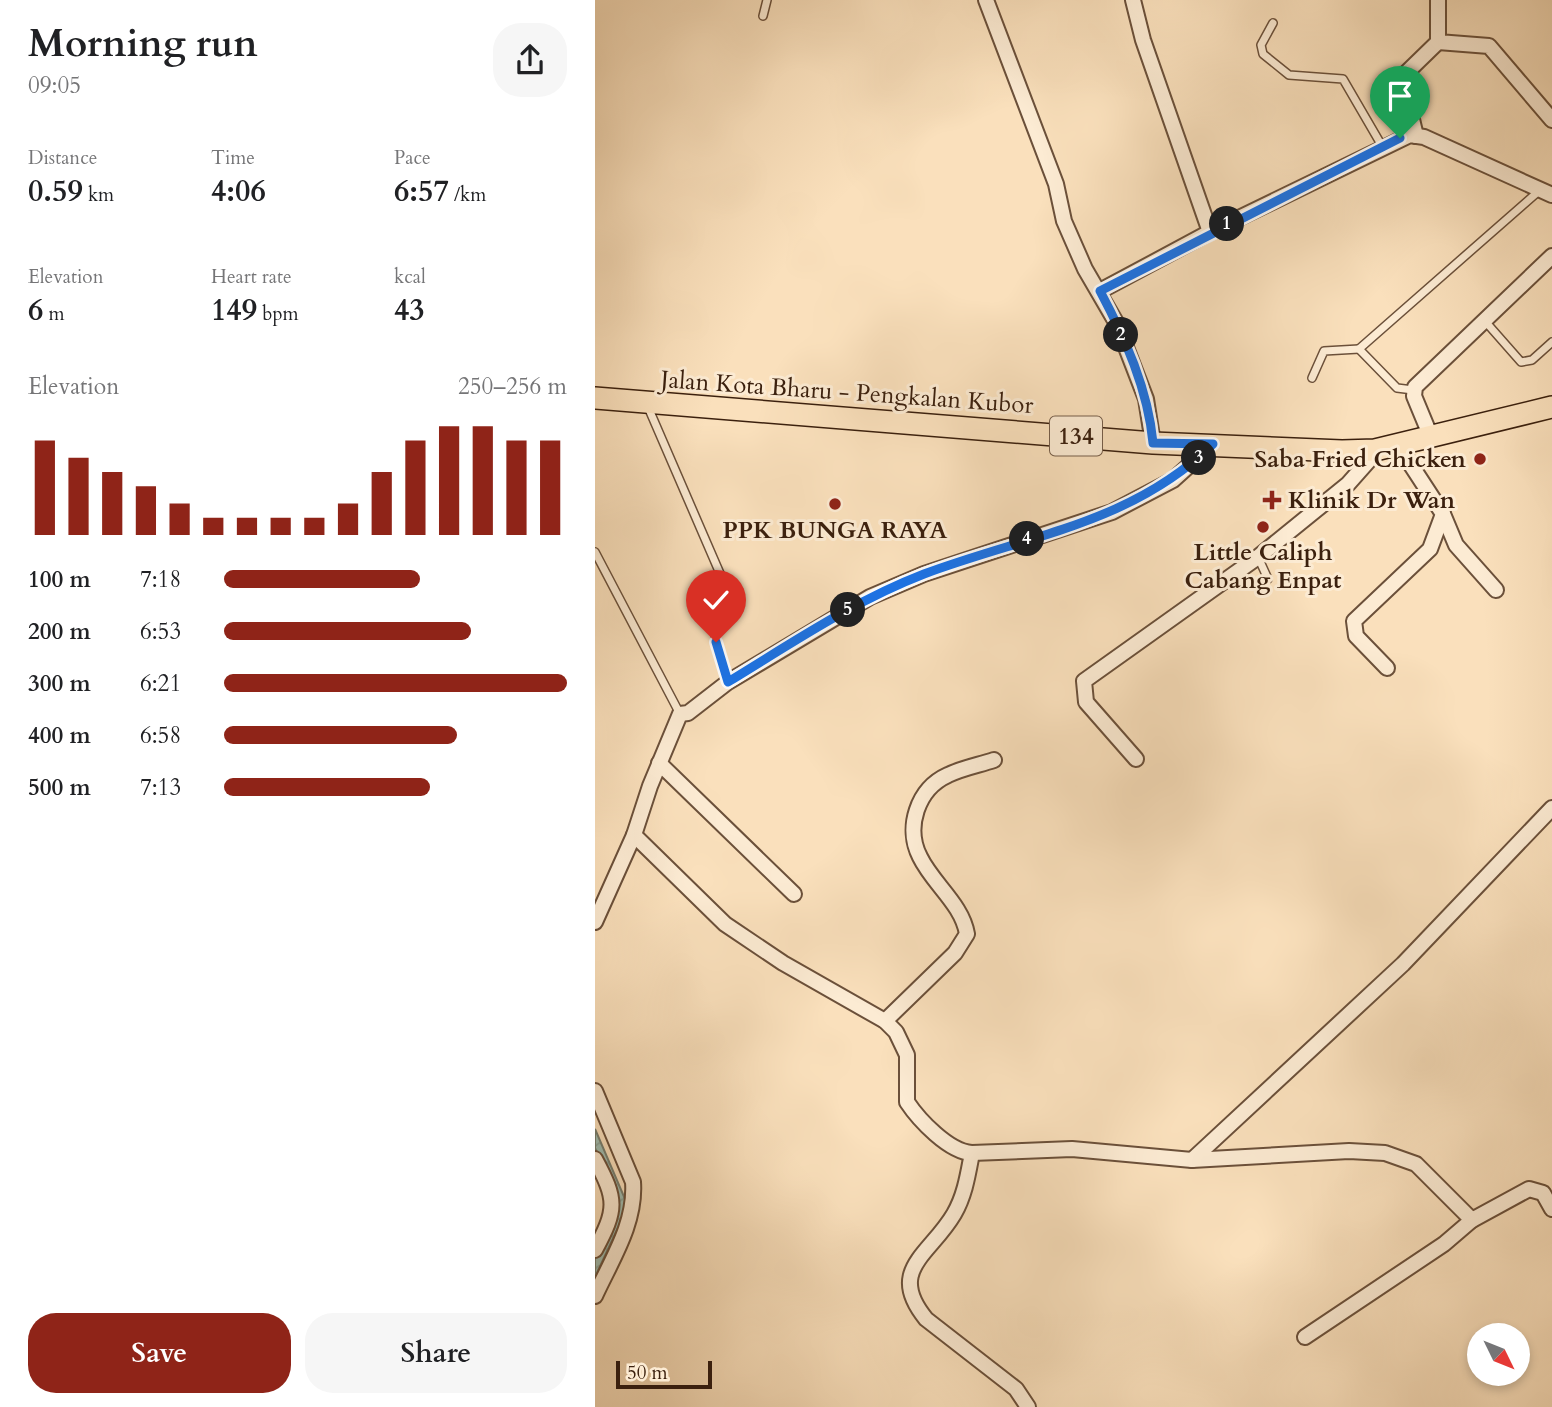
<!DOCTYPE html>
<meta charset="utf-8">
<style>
body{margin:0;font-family:Cardo,serif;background:#f6f6f6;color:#202124;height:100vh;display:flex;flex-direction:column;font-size:26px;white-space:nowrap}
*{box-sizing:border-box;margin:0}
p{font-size:23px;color:#757577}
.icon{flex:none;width:38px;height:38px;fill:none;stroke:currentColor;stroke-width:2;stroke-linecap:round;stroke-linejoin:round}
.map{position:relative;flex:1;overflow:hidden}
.sheet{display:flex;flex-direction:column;background:#fff;width:595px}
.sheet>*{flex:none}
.needle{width:46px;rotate:133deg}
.controls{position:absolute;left:872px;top:1323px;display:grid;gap:14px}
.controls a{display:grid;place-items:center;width:63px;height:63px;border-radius:50%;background:#fff;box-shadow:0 4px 10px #0003;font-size:35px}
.scale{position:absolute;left:21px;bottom:18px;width:96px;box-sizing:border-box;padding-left:7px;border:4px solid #3b200e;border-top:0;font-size:19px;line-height:24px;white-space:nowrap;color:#3b200e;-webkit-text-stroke:5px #fcebd3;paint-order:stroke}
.pin{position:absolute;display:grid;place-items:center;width:60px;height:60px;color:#fff;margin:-72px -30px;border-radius:50% 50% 50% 0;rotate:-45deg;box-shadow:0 0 7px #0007}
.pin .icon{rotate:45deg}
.km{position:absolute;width:35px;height:35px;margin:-18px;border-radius:50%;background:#222;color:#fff;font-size:19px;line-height:35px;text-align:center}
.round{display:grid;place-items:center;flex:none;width:74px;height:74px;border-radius:28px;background:#f6f6f6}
.headline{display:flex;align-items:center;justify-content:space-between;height:119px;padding:0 28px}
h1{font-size:38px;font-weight:600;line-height:52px}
.stats{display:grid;grid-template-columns:repeat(3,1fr);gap:10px;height:119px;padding:7px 28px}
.stats div{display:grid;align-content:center}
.stats b{font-size:30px;font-weight:600}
.stats small{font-size:19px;font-weight:400}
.stats p{font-size:19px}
.chart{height:196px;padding:14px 28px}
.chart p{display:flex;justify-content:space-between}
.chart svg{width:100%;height:126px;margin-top:7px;stroke:#8f2418;stroke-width:6}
.action{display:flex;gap:14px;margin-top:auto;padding:14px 28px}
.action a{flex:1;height:80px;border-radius:28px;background:#8f2418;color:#fff;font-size:28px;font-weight:600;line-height:80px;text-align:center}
.action a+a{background:#f6f6f6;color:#202124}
ul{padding:0 28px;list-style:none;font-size:23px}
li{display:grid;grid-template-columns:112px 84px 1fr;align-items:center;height:52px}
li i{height:18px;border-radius:9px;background:#8f2418}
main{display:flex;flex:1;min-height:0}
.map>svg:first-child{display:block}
.water{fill:url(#water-waves);stroke:#767e70;stroke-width:2}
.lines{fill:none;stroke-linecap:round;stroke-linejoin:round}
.service-casing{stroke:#6b503a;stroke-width:10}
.minor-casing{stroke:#6b503a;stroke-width:18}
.primary-casing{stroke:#3b200e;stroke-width:24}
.service{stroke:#fcebd3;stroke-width:7}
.minor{stroke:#fcebd3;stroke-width:14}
.primary{stroke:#fae0bc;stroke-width:21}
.route-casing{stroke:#fff;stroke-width:14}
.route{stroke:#1a73e8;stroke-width:9}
.poi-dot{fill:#8f2418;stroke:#fcebd3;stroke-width:2.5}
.labels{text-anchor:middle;stroke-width:6;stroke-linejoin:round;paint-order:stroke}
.shield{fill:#fcebd3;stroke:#755d49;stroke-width:2}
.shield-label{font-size:23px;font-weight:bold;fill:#3b200e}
.street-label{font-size:24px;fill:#3b200e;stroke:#fcebd3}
.poi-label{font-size:24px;font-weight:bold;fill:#3b200e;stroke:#fcebd3}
</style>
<main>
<section class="sheet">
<div class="headline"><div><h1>Morning run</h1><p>09:05</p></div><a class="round"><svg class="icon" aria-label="share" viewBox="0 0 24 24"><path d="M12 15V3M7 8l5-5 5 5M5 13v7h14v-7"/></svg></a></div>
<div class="stats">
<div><p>Distance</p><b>0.59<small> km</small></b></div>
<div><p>Time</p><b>4:06</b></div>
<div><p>Pace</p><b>6:57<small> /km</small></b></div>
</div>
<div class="stats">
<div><p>Elevation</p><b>6<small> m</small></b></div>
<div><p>Heart rate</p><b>149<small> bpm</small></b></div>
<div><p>kcal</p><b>43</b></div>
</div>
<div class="chart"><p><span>Elevation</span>250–256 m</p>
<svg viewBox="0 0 160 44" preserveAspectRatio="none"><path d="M5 44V11M15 44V17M25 44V22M35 44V27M45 44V33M55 44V38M65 44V38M75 44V38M85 44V38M95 44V33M105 44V22M115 44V11M125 44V6M135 44V6M145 44V11M155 44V11"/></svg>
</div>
<ul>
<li><b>100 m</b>7:18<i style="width:57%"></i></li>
<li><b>200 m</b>6:53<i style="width:72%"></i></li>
<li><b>300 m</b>6:21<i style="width:100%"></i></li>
<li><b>400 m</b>6:58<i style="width:68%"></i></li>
<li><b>500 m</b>7:13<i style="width:60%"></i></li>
</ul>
<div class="action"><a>Save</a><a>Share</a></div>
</section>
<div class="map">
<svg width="957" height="1407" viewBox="0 0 957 1407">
<defs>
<pattern id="water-waves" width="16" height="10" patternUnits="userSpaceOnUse" patternTransform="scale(1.75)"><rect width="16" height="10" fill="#9ebdb2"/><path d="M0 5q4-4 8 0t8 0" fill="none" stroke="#89a298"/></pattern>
</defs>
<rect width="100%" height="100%" fill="#fae0bc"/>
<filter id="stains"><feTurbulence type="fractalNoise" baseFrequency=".00286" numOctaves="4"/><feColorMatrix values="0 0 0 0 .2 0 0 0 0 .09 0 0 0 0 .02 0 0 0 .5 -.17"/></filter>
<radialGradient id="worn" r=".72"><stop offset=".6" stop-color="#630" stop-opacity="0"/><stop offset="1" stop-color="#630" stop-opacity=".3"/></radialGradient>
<polygon class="water" points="0,1129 33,1206 0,1277 0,1257 23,1211 23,1203 0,1148"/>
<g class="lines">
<defs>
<g id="service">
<polyline points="168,16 172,0"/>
<polyline points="678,23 666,45 668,54 694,75 748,79 787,146"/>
<polyline points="889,320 926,362 937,360 957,342"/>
<polyline points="717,378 729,351 764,349"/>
<polyline points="818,390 802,388 764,349 945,190"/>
<polyline points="53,407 133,592 133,601 123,607 119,631 133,682"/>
<polyline points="0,552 85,714"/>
<polyline points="663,557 673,579"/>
</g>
<g id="minor">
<polyline points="391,0 461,184 469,221 490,269 522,324 551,399 558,443"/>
<polyline points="538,0 548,40 615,232"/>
<polyline points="843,0 843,42 894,46 957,120"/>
<polyline points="821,136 807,77 843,42"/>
<polyline points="505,291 615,232 815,135 829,137 957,195"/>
<polyline points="836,437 819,396 820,387 957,256"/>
<polyline points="848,514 861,545 901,590"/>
<polyline points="792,668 761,636 759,621 835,549 848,514 803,445"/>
<polyline points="541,759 491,702 489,681 663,557 753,484 784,449"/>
<polyline points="64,763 199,894"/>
<path d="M39 835 130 924 188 963 290 1021 301 1032 312 1055V1102C324 1120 354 1152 377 1153L477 1149 597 1160 754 1151 790 1153 821 1164 877 1220 934 1189 948 1193 957 1209"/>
<polyline points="0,922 39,835 55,786 85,714 93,713 133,682 275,597 329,574 517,512 578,480 618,444"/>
<path d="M290 1021 360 953 372 934C367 904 338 884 325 857 310 828 322 789 353 775 367 768 384 765 399 760"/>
<path d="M0 1091 38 1182C41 1223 17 1259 0 1296"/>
<path d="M377 1153C373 1174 370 1195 359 1214 335 1255 291 1270 331 1319L421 1389 433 1407"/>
<path d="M0 1159C22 1200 22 1209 0 1250"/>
<polyline points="597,1160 808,964 957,808"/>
<polyline points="710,1337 849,1244 877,1220"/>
</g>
<polyline id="primary" points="0,398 558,443 747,451 780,450 957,407"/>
</defs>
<use href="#service" class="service-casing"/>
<use href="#minor" class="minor-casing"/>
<use href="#primary" class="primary-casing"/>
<use href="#service" class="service"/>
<use href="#minor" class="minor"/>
<use href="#primary" class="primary"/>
</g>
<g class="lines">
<defs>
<path id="route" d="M121 642 133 682C197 643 259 601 329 574 433 535 536 524 618 444L558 443C553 389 530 338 505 291L805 138"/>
</defs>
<use href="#route" class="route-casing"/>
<use href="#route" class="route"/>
</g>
<g class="poi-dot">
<circle cx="885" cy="459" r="7"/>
<path d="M673.5 489.5h7v7h7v7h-7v7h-7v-7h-7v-7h7z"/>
<circle cx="240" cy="504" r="7"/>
<circle cx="668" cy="527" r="7"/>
</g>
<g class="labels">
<rect class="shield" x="455" y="416.5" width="52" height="39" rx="5"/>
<g class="shield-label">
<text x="481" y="444">134</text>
</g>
<g class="street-label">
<text transform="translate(252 392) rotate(4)" y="8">Jalan Kota Bharu - Pengkalan Kubor</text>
</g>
<g class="poi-label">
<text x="871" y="467" text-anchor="end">Saba Fried Chicken</text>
<text x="693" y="508" text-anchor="start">Klinik Dr Wan</text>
<text x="240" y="538">PPK BUNGA RAYA</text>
<text x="668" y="560">Little Caliph<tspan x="668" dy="28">Cabang Enpat</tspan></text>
</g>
</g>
<rect width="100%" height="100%" filter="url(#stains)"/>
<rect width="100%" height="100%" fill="url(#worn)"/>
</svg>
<div class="controls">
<a><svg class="needle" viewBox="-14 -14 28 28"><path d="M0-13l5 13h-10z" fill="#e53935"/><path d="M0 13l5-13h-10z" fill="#757577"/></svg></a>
</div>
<div class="scale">50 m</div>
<div class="pin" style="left:805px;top:138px;background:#1e9e55"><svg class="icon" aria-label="arrive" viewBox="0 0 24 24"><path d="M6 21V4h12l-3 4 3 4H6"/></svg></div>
<div class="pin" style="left:121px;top:642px;background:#d93025"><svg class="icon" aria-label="check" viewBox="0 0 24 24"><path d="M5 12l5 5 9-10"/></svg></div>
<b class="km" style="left:632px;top:224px">1</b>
<b class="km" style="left:526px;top:335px">2</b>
<b class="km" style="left:604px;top:458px">3</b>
<b class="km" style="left:432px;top:539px">4</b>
<b class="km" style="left:253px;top:610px">5</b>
</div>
</main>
